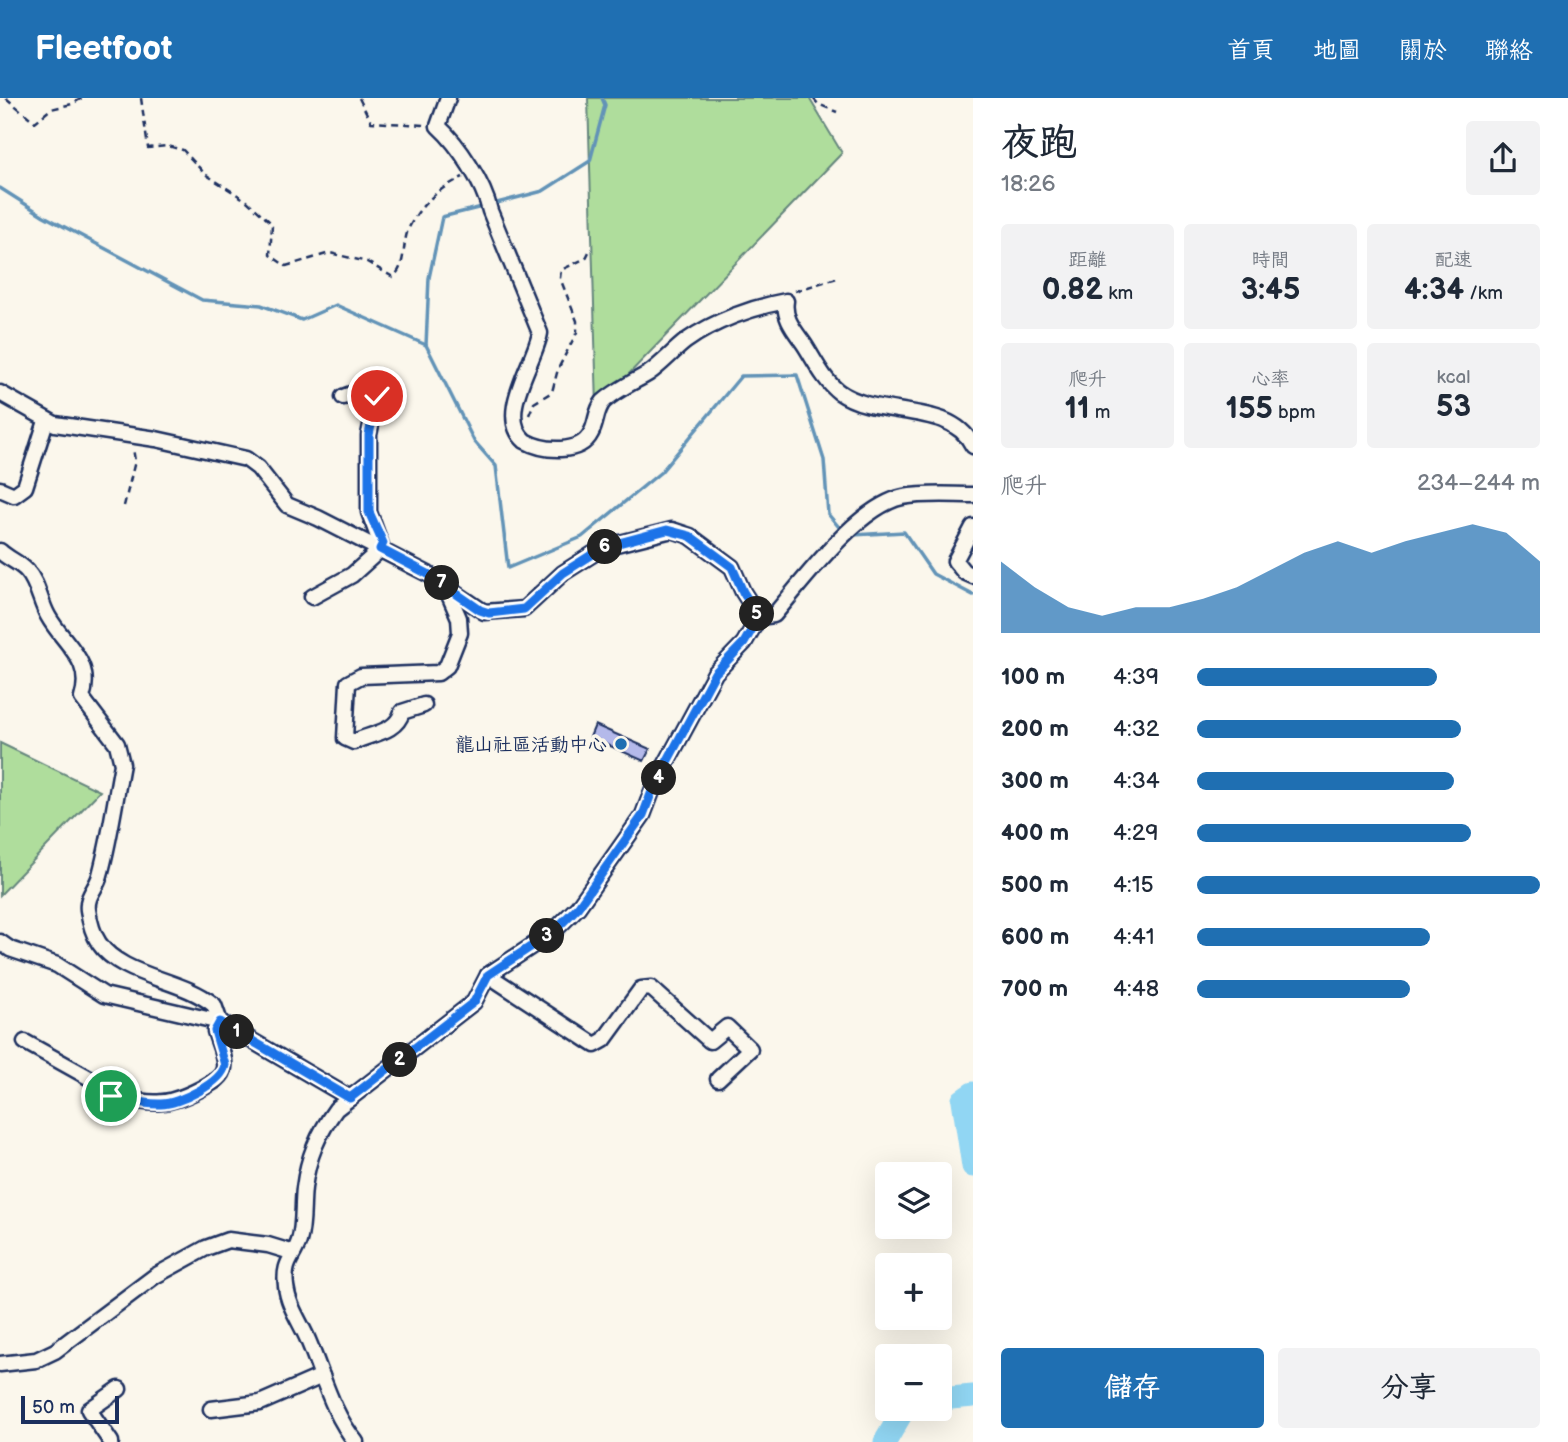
<!DOCTYPE html>
<html lang="zh-TW">
<meta charset="utf-8">
<style>
body{margin:0;font-family:"Balsamiq Sans","LXGW WenKai TC",sans-serif;background:#f2f2f3;color:#1f2937;height:100vh;display:flex;flex-direction:column;font-size:26px;white-space:nowrap}
*{box-sizing:border-box;margin:0}
p{font-size:23px;color:#747a83}
.icon{flex:none;width:38px;height:38px;fill:none;stroke:currentColor;stroke-width:2;stroke-linecap:round;stroke-linejoin:round}
.map{position:relative;flex:1;overflow:hidden}
.details{display:flex;flex-direction:column;background:#fff;width:595px}
.details>*{flex:none}
.tools{position:absolute;left:875px;top:1064px;display:grid;gap:14px}
.tools a{display:grid;place-items:center;width:77px;height:77px;border-radius:7px;background:#fff;box-shadow:0 7px 28px #0002;font-size:35px}
.scale{position:absolute;left:21px;bottom:18px;width:98px;box-sizing:border-box;padding-left:7px;border:4px solid #1b2f5e;border-top:0;font-size:19px;line-height:24px;white-space:nowrap;color:#1b2f5e;-webkit-text-stroke:5px #fbf7ec;paint-order:stroke}
.pin{position:absolute;display:grid;place-items:center;width:60px;height:60px;color:#fff;margin:-30px;border:4px solid #fff;border-radius:50%;box-shadow:0 2px 7px #0007}
.km{position:absolute;width:35px;height:35px;margin:-18px;border-radius:50%;background:#222;color:#fff;font-size:19px;line-height:35px;text-align:center}
.round{display:grid;place-items:center;flex:none;width:74px;height:74px;border-radius:7px;background:#f2f2f3}
.head{display:flex;align-items:center;justify-content:space-between;height:119px;padding:0 28px}
h1{font-size:38px;font-weight:700;line-height:52px}
.metrics{display:grid;grid-template-columns:repeat(3,1fr);gap:10px;height:119px;padding:7px 28px}
.metrics div{display:grid;align-content:center;border-radius:7px;background:#f2f2f3;text-align:center}
.metrics b{font-size:30px;font-weight:700}
.metrics small{font-size:19px;font-weight:400}
.metrics p{font-size:19px}
.chart{height:196px;padding:14px 28px}
.chart p{display:flex;justify-content:space-between}
.chart svg{width:100%;height:126px;margin-top:7px;fill:#1f6fb2;opacity:.7}
.primary-button{display:flex;gap:14px;margin-top:auto;padding:14px 28px}
.primary-button a{flex:1;height:80px;border-radius:7px;background:#1f6fb2;color:#fff;font-size:28px;font-weight:700;line-height:80px;text-align:center}
.primary-button a+a{background:#f2f2f3;color:#1f2937}
ul{padding:0 28px;list-style:none;font-size:23px}
li{display:grid;grid-template-columns:112px 84px 1fr;align-items:center;height:52px}
li i{height:18px;border-radius:9px;background:#1f6fb2}
header{display:flex;align-items:center;gap:42px;box-sizing:border-box;height:98px;padding:0 35px;background:#1f6fb2;color:#fff}
header strong{font-size:33px}
nav{display:flex;gap:38px;margin-inline-start:auto;font-size:24px}
main{display:flex;flex:1;min-height:0}
.map>svg:first-child{display:block}
.green{fill:#afdd9c;stroke:#65867d;stroke-width:2}
.lines{fill:none;stroke-linecap:round;stroke-linejoin:round}
.stream{stroke:#6293b7;stroke-width:3.5}
.river{stroke:#91d6f3;stroke-width:23}
.building{fill:#b4b9ea;stroke:#1b2f5e;stroke-width:2}
.minor-casing{stroke:#1b2f5e;stroke-width:19}
.path{stroke:#1b2f5e;stroke-width:2.5;stroke-dasharray:7 5;stroke-linecap:butt}
.minor{stroke:#fbf7ec;stroke-width:14}
.route-casing{stroke:#fff;stroke-width:14}
.route{stroke:#1a73e8;stroke-width:9}
.poi-dot{fill:#1f6fb2;stroke:#fbf7ec;stroke-width:2.5}
.labels{text-anchor:middle;stroke-width:7;stroke-linejoin:round;paint-order:stroke}
.poi-label{font-size:19px;fill:#1b2f5e;stroke:#fbf7ec;text-anchor:end}
</style>
<header>
<strong>Fleetfoot</strong>
<nav><a>首頁</a><a>地圖</a><a>關於</a><a>聯絡</a></nav>
</header>
<main>
<div class="map">
<svg width="973" height="1344" viewBox="0 0 973 1344">
<rect width="100%" height="100%" fill="#fbf7ec"/>
<filter id="ink" filterUnits="userSpaceOnUse"><feTurbulence type="fractalNoise" baseFrequency=".0143" numOctaves="2"/><feDisplacementMap in="SourceGraphic" scale="14" xChannelSelector="R" yChannelSelector="G"/><feConvolveMatrix kernelMatrix="1 2 1 2 8 2 1 2 1" color-interpolation-filters="sRGB"/></filter>
<g filter="url(#ink)">
<g class="green">
<polygon points="588,0 809,0 842,55 597,309"/>
<polygon points="0,645 100,693 0,797"/>
</g>
<g class="lines">
<g class="stream">
<polyline points="0,90 44,118 202,202 261,207 302,222 336,207 426,247"/>
<polyline points="493,106 543,93 590,63 605,7 602,0"/>
<polyline points="486,108 442,119 429,180 426,247 474,343 496,368 508,470 582,439 661,374 741,278 797,277 824,362 828,416 843,434"/>
<polyline points="853,437 904,434 933,476 973,497"/>
</g>
<g class="river">
<polyline points="973,995 963,1002 973,1068"/>
<polyline points="940,1301 973,1298"/>
<polyline points="885,1344 904,1311"/>
</g>
</g>
<polygon class="building" points="595,627 650,651 644,663 590,639"/>
<g class="lines">
<defs>
<g id="minor">
<path d="M448 0 438 28C459 47 484 86 490 113L540 235C536 262 495 317 525 343 543 353 580 357 591 335 597 325 595 314 603 304 616 292 634 284 649 275 662 266 673 253 686 243 714 223 753 209 786 203 783 220 795 233 804 246 814 261 824 283 839 294 878 322 950 302 973 348"/>
<polyline points="0,295 55,326 156,341 246,361 258,370 287,407 318,420 428,476 484,514 524,511 563,475 604,449 672,432 690,438 732,469 743,494 759,519"/>
<polyline points="0,391 14,397 25,389 46,323"/>
<polyline points="973,429 955,463 964,474 973,478"/>
<path d="M0 453C8 461 19 464 27 473 38 485 40 504 48 518 64 547 94 562 82 600L117 646 122 666C115 703 110 741 100 777 97 790 86 797 88 812 92 840 101 854 125 867 153 882 189 887 214 907L220 924 215 933C218 944 226 959 224 970 223 979 213 984 206 988 164 1011 152 1006 107 997L95 983 25 944"/>
<polyline points="312,499 352,477 382,450 369,414 369,337 377,297 370,289 343,299"/>
<path d="M424 607 402 614C396 635 372 635 354 644L345 640 348 585 361 578 438 575 447 568 460 535 459 520 449 497 450 490"/>
<polyline points="0,844 10,851 57,867 104,897 220,924 350,1000"/>
<polyline points="488,877 595,947 604,942 641,891 651,890 710,943 727,929 750,951 718,981"/>
<polyline points="0,1266 36,1262 55,1253 155,1178 206,1150 228,1142 268,1147 291,1154"/>
<polyline points="211,1311 260,1305 322,1278"/>
<polyline points="111,1344 89,1312 119,1291"/>
<path d="M356 1344C332 1315 323 1277 308 1242 301 1225 288 1208 286 1188 283 1164 293 1161 299 1143 304 1127 302 1107 304 1090 308 1059 318 1036 336 1011L474 904 488 877 553 834 578 809 643 717 654 688 715 575 744 545 759 519 774 517C803 483 858 408 903 399 925 395 951 397 973 397"/>
</g>
</defs>
<use href="#minor" class="minor-casing"/>
<g class="path">
<polyline points="6,0 35,24 51,11 72,6 82,0"/>
<path d="M141 0 148 50 168 48 183 52 205 76 247 103 269 123 272 127 270 157 286 168 330 155 367 164 393 179C406 169 402 147 408 132 419 107 438 91 463 79"/>
<polyline points="359,0 371,24 424,27"/>
<polyline points="813,0 818,6 837,14"/>
<polyline points="795,193 840,179"/>
<polyline points="529,317 534,305 552,294 558,271 577,234 577,223 560,180 561,172 586,160 589,154"/>
<polyline points="124,408 135,363 133,350"/>
</g>
<use href="#minor" class="minor"/>
</g>
</g>
<g class="lines" filter="url(#ink)">
<defs>
<path id="route" d="M111 998C127 1001 145 1007 161 1006 178 1006 222 985 225 967L215 933 220 924 350 1000 474 904 488 877 553 834 578 809 643 717 654 688 715 575 744 545 759 519 743 494 732 469 690 438 667 432 604 449 563 475 524 511 489 515 480 512 428 476 380 451 383 445 369 414V337L377 298"/>
</defs>
<use href="#route" class="route-casing"/>
<use href="#route" class="route"/>
</g>
<circle class="poi-dot" cx="621" cy="646" r="7"/>
<g class="labels">
<g class="poi-label">
<text x="607" y="653">龍山社區活動中心</text>
</g>
</g>
</svg>
<div class="tools">
<a><svg class="icon" aria-label="layers" viewBox="0 0 24 24"><path d="M12 4l9 5-9 5-9-5zM3 14l9 5 9-5"/></svg></a>
<a>+</a>
<a>−</a>
</div>
<div class="scale">50 m</div>
<div class="pin" style="left:111px;top:998px;background:#1e9e55"><svg class="icon" aria-label="arrive" viewBox="0 0 24 24"><path d="M6 21V4h12l-3 4 3 4H6"/></svg></div>
<div class="pin" style="left:377px;top:298px;background:#d93025"><svg class="icon" aria-label="check" viewBox="0 0 24 24"><path d="M5 12l5 5 9-10"/></svg></div>
<b class="km" style="left:237px;top:934px">1</b>
<b class="km" style="left:400px;top:962px">2</b>
<b class="km" style="left:547px;top:838px">3</b>
<b class="km" style="left:659px;top:680px">4</b>
<b class="km" style="left:757px;top:516px">5</b>
<b class="km" style="left:605px;top:449px">6</b>
<b class="km" style="left:442px;top:485px">7</b>
</div>
<section class="details">
<div class="head"><div><h1>夜跑</h1><p>18:26</p></div><a class="round"><svg class="icon" aria-label="share" viewBox="0 0 24 24"><path d="M12 15V3M7 8l5-5 5 5M5 13v7h14v-7"/></svg></a></div>
<div class="metrics">
<div><p>距離</p><b>0.82<small> km</small></b></div>
<div><p>時間</p><b>3:45</b></div>
<div><p>配速</p><b>4:34<small> /km</small></b></div>
</div>
<div class="metrics">
<div><p>爬升</p><b>11<small> m</small></b></div>
<div><p>心率</p><b>155<small> bpm</small></b></div>
<div><p>kcal</p><b>53</b></div>
</div>
<div class="chart"><p><span>爬升</span>234–244 m</p>
<svg viewBox="0 0 160 44" preserveAspectRatio="none"><path d="M0 44V19L10 28L20 35L30 38L40 35L50 35L60 32L70 28L80 22L90 16L100 12L110 16L120 12L130 9L140 6L150 9L160 19V44z"/></svg>
</div>
<ul>
<li><b>100 m</b>4:39<i style="width:70%"></i></li>
<li><b>200 m</b>4:32<i style="width:77%"></i></li>
<li><b>300 m</b>4:34<i style="width:75%"></i></li>
<li><b>400 m</b>4:29<i style="width:80%"></i></li>
<li><b>500 m</b>4:15<i style="width:100%"></i></li>
<li><b>600 m</b>4:41<i style="width:68%"></i></li>
<li><b>700 m</b>4:48<i style="width:62%"></i></li>
</ul>
<div class="primary-button"><a>儲存</a><a>分享</a></div>
</section>
</main>
